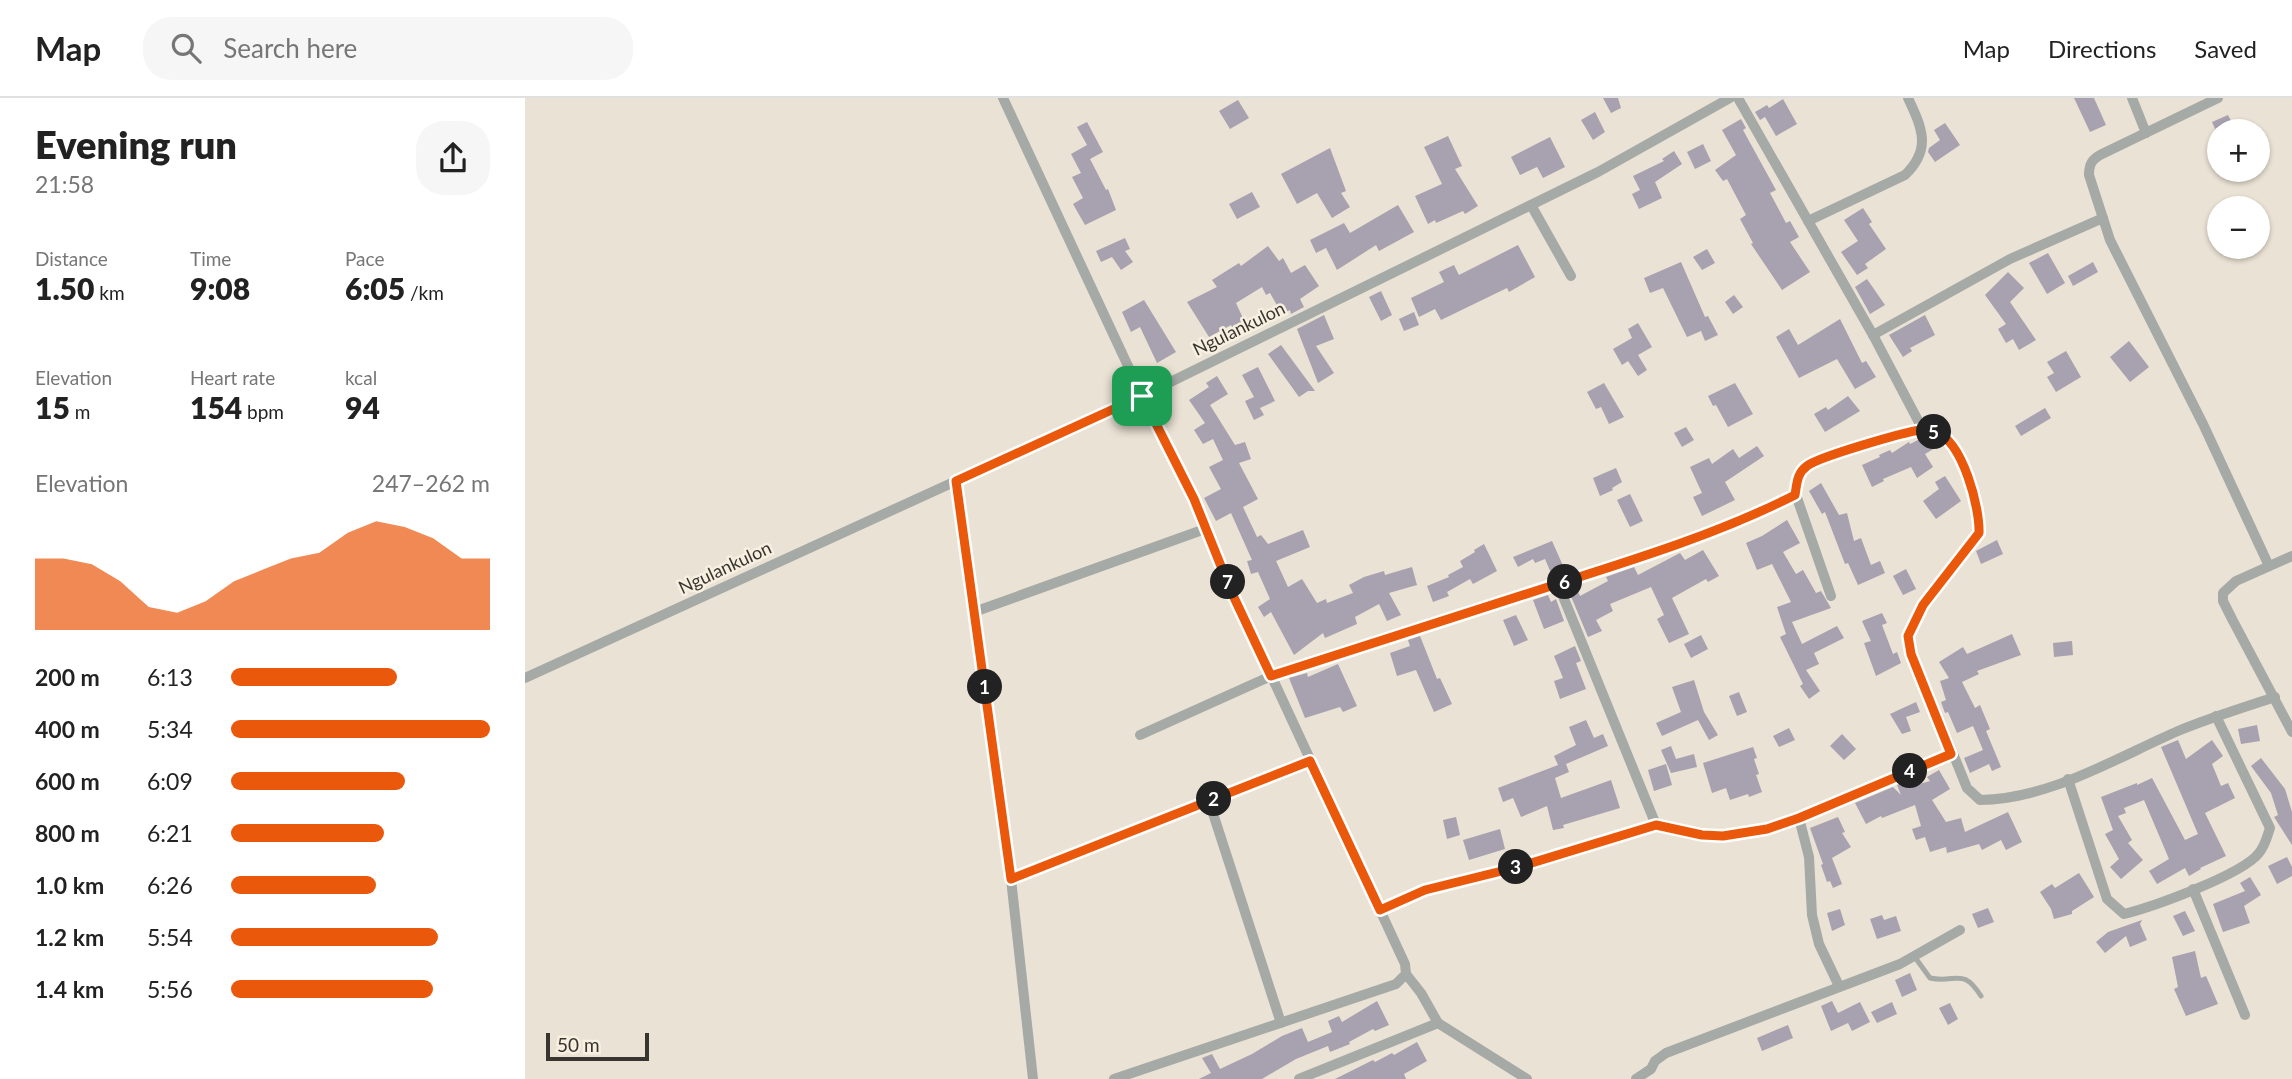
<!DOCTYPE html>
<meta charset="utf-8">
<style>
body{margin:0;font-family:Lato,sans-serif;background:#f6f6f6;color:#222;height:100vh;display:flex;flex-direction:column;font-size:26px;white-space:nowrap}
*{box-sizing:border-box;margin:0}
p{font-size:23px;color:#767676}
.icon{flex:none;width:38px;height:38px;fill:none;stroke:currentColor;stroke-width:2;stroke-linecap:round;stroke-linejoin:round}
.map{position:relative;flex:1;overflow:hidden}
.panel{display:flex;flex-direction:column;background:#fff;width:525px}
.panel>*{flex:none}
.controls{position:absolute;left:1682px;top:21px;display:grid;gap:14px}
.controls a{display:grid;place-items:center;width:63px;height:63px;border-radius:50%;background:#fff;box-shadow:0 2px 5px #0004;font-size:35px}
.scale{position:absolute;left:21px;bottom:18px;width:103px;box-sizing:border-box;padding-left:7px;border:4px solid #383530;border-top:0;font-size:19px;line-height:24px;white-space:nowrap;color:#383530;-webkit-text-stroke:5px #f7f0e1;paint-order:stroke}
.pin{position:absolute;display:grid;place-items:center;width:60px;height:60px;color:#fff;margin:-30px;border-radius:14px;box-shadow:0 4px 10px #0006}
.km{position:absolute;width:35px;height:35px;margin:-18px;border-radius:50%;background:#222;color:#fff;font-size:19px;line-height:35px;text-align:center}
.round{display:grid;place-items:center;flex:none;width:74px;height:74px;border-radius:28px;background:#f6f6f6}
.overview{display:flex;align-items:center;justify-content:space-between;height:119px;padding:0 35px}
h1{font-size:38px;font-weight:800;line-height:52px}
.stats{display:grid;grid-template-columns:repeat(3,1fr);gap:10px;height:119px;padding:7px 35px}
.stats div{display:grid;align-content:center}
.stats b{font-size:30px;font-weight:800}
.stats small{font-size:19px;font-weight:400}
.stats p{font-size:19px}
.chart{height:196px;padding:14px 35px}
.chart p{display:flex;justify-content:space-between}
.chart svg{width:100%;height:126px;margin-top:7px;fill:#ea580c;opacity:.7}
ul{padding:0 35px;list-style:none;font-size:23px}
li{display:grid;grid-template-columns:112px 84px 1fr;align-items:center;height:52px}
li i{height:18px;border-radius:9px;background:#ea580c}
header{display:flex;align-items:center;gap:42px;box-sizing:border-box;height:98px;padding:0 35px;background:#fff;border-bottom:2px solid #e0e0e0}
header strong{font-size:33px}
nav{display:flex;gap:38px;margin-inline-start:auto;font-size:24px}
.search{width:490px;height:63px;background:#f6f6f6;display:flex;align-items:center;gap:18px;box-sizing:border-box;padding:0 24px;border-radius:28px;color:#767676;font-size:26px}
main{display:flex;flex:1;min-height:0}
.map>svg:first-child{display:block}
.building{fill:#a8a1af}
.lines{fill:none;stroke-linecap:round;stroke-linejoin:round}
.service{stroke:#a5aaa6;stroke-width:5}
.minor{stroke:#a5aaa6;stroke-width:10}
.route-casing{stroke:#fff;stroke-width:14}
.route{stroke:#ea580c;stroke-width:9}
.labels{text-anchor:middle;stroke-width:5;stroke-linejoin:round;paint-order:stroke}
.street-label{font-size:18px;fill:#383530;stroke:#f7f0e1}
</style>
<header>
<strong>Map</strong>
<div class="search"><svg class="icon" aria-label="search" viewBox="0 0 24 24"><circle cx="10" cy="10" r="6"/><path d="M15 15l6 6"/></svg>Search here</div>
<nav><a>Map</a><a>Directions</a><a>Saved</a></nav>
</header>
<main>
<section class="panel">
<div class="overview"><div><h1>Evening run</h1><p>21:58</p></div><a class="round"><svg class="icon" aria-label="share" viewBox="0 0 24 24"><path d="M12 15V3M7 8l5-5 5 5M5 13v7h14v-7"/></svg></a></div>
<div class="stats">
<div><p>Distance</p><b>1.50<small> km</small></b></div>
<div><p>Time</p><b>9:08</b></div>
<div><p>Pace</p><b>6:05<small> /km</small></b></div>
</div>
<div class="stats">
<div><p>Elevation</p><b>15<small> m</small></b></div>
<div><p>Heart rate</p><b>154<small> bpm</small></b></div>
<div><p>kcal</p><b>94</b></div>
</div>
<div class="chart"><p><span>Elevation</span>247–262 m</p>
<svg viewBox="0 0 160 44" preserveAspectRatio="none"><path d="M0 44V19L10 19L20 21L30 27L40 36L50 38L60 34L70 27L80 23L90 19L100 17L110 10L120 6L130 8L140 12L150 19L160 19V44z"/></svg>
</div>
<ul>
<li><b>200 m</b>6:13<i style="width:64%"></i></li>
<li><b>400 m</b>5:34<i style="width:100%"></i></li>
<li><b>600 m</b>6:09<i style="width:67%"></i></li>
<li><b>800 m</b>6:21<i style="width:59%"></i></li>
<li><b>1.0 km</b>6:26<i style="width:56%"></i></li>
<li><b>1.2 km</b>5:54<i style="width:80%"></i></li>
<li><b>1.4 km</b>5:56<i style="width:78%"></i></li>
</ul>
</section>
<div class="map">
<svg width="1767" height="981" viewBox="0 0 1767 981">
<rect width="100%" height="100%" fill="#eae2d4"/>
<g class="building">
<polygon points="1078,0 1093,0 1096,10 1086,15"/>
<polygon points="1549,0 1569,0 1581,27 1565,34"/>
<polygon points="1258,1 1272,26 1251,38 1240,19 1235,22 1230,14 1242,7 1244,10"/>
<polygon points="713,2 724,20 705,31 694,13"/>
<polygon points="1070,14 1080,34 1068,42 1056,22"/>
<polygon points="1703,17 1711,33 1691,33 1687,24"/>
<polygon points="1216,21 1221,30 1218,32 1251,92 1245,95 1261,125 1265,123 1274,139 1265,144 1285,174 1257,192 1226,146 1228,145 1215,121 1221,117 1202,81 1198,83 1190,72 1211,57 1197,32"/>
<polygon points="562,24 578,54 565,61 581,92 583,91 591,112 560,127 548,106 558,100 547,79 556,75 546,56 562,47 552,29"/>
<polygon points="1420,25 1435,47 1410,64 1403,54 1404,50 1415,42 1409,32"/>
<polygon points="923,38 937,68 930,71 953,108 940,116 938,113 911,125 910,122 903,126 890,98 917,86 899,49"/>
<polygon points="1025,39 1040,69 1018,80 1012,69 995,77 986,59"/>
<polygon points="1178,46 1186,63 1170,71 1162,54"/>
<polygon points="805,50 821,93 816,95 825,109 807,120 792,95 772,106 756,76"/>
<polygon points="1149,53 1157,66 1130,84 1137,100 1114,111 1107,96 1115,92 1108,78 1139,63 1137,61"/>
<polygon points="727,94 735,109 712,121 704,106"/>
<polygon points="873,107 889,134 854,153 851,147 812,172 801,150 791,155 785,142 819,125 825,135"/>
<polygon points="1338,110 1347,124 1344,126 1361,151 1340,166 1343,170 1332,177 1316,154 1333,143 1319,122"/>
<polygon points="600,140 605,151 600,153 608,164 596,172 587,159 576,164 571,153"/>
<polygon points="993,147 1010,179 984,194 982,190 916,222 910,211 894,219 886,200 919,184 914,174 929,167 934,177"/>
<polygon points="743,148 754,163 758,160 766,175 780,167 794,188 775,201 779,209 766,216 765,212 757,216 745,195 741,197 737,189 711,205 722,229 710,235 706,227 684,239 662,204 692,189 687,182 714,165 716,168"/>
<polygon points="1182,151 1190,165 1177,172 1168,159"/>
<polygon points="1523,155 1540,185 1522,196 1504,165"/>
<polygon points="1156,164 1180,219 1183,218 1193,237 1180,243 1176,233 1162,239 1138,190 1125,195 1119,180"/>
<polygon points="1568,164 1573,174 1548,188 1543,178"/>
<polygon points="1483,174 1499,190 1485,204 1511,242 1494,252 1488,241 1481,245 1473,231 1481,226 1460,197"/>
<polygon points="1342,181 1360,207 1345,216 1330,189"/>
<polygon points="856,193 867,217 856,223 844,199"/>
<polygon points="1209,197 1218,209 1208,216 1200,204"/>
<polygon points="619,202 651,254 632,265 615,229 606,234 597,214"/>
<polygon points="889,214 894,227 879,233 874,221"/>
<polygon points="799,217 809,241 791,248 809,275 793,285 772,231"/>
<polygon points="1400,217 1410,237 1385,250 1387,253 1378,259 1364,237"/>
<polygon points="1315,221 1337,265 1341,263 1351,279 1330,291 1312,261 1274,280 1251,239 1264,231 1273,247"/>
<polygon points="1113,225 1127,249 1113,257 1122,272 1113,278 1103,263 1097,267 1088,251 1107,240 1103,231"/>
<polygon points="1604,243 1624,269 1605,284 1585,259"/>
<polygon points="756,247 790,293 783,293 774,299 743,256"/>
<polygon points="1541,253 1556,279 1531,294 1522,279 1529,275 1522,264"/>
<polygon points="733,269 750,303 735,310 739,317 729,322 720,303 729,299 717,277"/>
<polygon points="692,278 703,296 685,307 710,347 720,344 726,361 714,365 733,401 718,409 732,439 736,437 743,446 778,432 785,449 751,463 763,489 777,481 792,505 801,501 802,505 828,495 824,487 839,479 859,473 860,477 887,469 892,487 864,495 876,517 862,523 854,506 830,519 832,526 800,540 798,535 769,557 746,514 739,519 733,509 745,501 733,474 726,476 722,463 727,462 706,415 691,423 679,400 696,391 684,369 698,362 688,341 678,346 669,332 680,325 664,302 684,289 681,285"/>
<polygon points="1079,285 1099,319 1084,326 1076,309 1071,311 1062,294"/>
<polygon points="1210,285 1228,316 1203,329 1191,307 1188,308 1183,298"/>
<polygon points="1323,298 1335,313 1300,334 1289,316 1301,309 1303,312"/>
<polygon points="1520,310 1526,320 1496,338 1490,328"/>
<polygon points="1161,329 1169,342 1157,349 1149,335"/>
<polygon points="1397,340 1406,342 1410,350 1400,356 1408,369 1392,380 1386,369 1358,381 1359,383 1347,389 1337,367 1355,359 1354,357 1365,352 1367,355 1384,344 1385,346"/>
<polygon points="1232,348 1239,358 1200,384 1210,402 1177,418 1168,399 1177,395 1165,369 1184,360 1187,366 1208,351 1214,360"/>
<polygon points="1091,370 1097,384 1087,390 1088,392 1075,398 1068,380"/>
<polygon points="1420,378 1436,403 1411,421 1398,403 1414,391 1410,384"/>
<polygon points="1296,385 1314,417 1322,415 1329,443 1336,440 1346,467 1355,463 1360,475 1333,487 1323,465 1320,466 1300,414 1297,416 1284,393"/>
<polygon points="1105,396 1118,423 1105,429 1092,402"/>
<polygon points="1262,422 1275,445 1258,454 1271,476 1278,472 1291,495 1296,493 1306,510 1267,524 1277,546 1312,528 1319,540 1289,555 1294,566 1281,572 1295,593 1284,601 1275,588 1278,586 1255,539 1261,536 1252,509 1266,504 1247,466 1232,472 1221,445 1237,438"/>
<polygon points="1472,442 1478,456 1456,466 1451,453"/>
<polygon points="1027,443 1039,470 1026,475 1020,461 1010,465 1008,461 993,469 988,459"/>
<polygon points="959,446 972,473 948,486 945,481 922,494 924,498 908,504 902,488 924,479 923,477 938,469 935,463 950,454 949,452"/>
<polygon points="1178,452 1194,478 1183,484 1181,481 1147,500 1164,536 1144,545 1132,521 1139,517 1126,489 1085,506 1088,513 1071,522 1077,533 1063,539 1045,496 1053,493 1055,498 1083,483 1081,479 1109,469 1113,477 1155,455 1160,462"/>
<polygon points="1381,471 1391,491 1378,497 1368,478"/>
<polygon points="1023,497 1026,504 1031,501 1039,523 1019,531 1008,502"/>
<polygon points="1357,515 1362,525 1357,527 1368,556 1372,554 1376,565 1351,578 1339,545 1346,543 1337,523"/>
<polygon points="991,517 1003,542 989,548 978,522"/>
<polygon points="1487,536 1496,557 1452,573 1454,576 1437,584 1450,610 1455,607 1465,631 1461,633 1476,669 1467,673 1464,666 1445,675 1439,660 1458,652 1448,628 1432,635 1423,614 1420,615 1416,604 1421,602 1415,583 1424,580 1414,564 1438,549 1442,556"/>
<polygon points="1176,537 1183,551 1166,560 1159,546"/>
<polygon points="895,538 912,581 915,580 927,606 909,614 891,572 872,578 865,555 885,548 883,542"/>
<polygon points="1547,543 1548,557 1529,559 1528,545"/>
<polygon points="1050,548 1056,563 1051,565 1061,591 1035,601 1029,583 1038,580 1029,558"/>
<polygon points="813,566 832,608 818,614 815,609 780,620 764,580 782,575 783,579"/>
<polygon points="1169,582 1179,614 1193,637 1184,642 1173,622 1137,638 1131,625 1156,614 1147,589"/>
<polygon points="1214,594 1222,614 1212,618 1204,598"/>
<polygon points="1391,604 1395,614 1381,619 1386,633 1377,636 1365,616"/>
<polygon points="1061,622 1069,640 1078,636 1083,648 1041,666 1044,674 1030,680 1036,700 1086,682 1095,710 1038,727 1039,730 1028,732 1022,708 996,719 988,700 978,704 973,690 1033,667 1029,658 1051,647 1044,629"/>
<polygon points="1732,627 1735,643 1716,646 1713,631"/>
<polygon points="1264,630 1270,642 1254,649 1248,638"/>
<polygon points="1317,636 1331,651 1319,662 1305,648"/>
<polygon points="1653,642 1661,661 1687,642 1698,658 1687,666 1696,688 1703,685 1710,700 1680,715 1701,758 1675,770 1676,771 1664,778 1660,770 1632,786 1624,773 1644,761 1619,702 1599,710 1601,715 1593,718 1607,742 1603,745 1618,762 1596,781 1585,769 1594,761 1580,736 1588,732 1576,699 1612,685 1612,687 1627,680 1660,742 1673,736 1636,649"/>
<polygon points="1146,648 1151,661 1169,656 1172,669 1146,675 1136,652"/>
<polygon points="1228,649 1232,660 1229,661 1234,676 1231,677 1237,694 1224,699 1223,696 1205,702 1201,690 1187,695 1178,665"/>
<polygon points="1736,660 1760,691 1767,714 1767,747 1749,719 1753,717 1746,695 1726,668"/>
<polygon points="1141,666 1147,687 1129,693 1123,672"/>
<polygon points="1414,672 1425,691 1407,702 1421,724 1436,720 1440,734 1483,714 1497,744 1481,752 1476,742 1457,752 1454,746 1422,755 1421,749 1405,754 1400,739 1391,742 1387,731 1396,728 1390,707 1357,720 1356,718 1341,726 1330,705 1368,689 1376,697 1372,687 1381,683 1384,689 1405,683 1402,679"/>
<polygon points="931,719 935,737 922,741 918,722"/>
<polygon points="1313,719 1320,734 1317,735 1326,749 1307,760 1317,786 1308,790 1305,783 1302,784 1296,767 1298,766 1285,730"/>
<polygon points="975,731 980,751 944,762 938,742"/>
<polygon points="1762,759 1767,769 1767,778 1752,786 1743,768"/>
<polygon points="1554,775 1569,799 1547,813 1547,816 1529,821 1526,811 1515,794 1527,786 1530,790"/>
<polygon points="1725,779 1736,797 1719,808 1725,825 1698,834 1688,806 1720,793 1715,785"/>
<polygon points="1463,810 1469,824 1453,830 1447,816"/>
<polygon points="1315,811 1320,827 1307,833 1302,815"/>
<polygon points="1660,813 1670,833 1658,838 1648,818"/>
<polygon points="1357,817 1359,822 1371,818 1376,833 1352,841 1345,821"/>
<polygon points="1617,822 1615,826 1622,842 1605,849 1601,838 1580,855 1571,844 1583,834"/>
<polygon points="1670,853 1676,880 1681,878 1693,906 1661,918 1649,891 1653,889 1647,859"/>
<polygon points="1385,875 1392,892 1377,899 1370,882"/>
<polygon points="852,903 864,927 850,933 848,931 824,944 825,946 805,954 803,948 771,961 737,981 674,981 686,975 677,960 687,956 695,971 727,956 757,938 777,930 783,944 807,934 803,923 814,918 817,924"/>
<polygon points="1307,903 1313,915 1335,904 1345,924 1327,933 1323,925 1306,933 1296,908"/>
<polygon points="1367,904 1372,916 1352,925 1346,914"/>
<polygon points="1425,905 1433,921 1423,927 1414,910"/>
<polygon points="1263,927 1268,940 1237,953 1232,940"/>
<polygon points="892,944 902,963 879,976 881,981 810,981 848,962 850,964 867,955 869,957"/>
</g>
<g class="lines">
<path class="service" d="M1389 858 1405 880C1431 886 1437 868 1456 898"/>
<g class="minor">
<polyline points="478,0 617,298 669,401 707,493 880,866 881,876 871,886 589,981"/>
<polyline points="1213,0 1348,237 1398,332"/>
<polyline points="1607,0 1621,35"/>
<path d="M1693 0 1577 56C1567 61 1564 66 1564 77L1585 142 1678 326 1744 468"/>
<polyline points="1006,107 1046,178"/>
<path d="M1283 123 1380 77C1407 51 1397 30 1383 0"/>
<polyline points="1348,237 1485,161 1578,120"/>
<polyline points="431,383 486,781"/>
<polyline points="1271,397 1306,498"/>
<polyline points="1767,458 1711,483 1698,495 1698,503 1707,521 1767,634"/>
<polyline points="1033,486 1131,727"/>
<polyline points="449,514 680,431"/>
<polyline points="0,580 617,298 1073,74 1205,0"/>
<path d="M615 637 746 578 1086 469 1198 429 1236 414 1271 397C1271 385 1272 375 1282 368 1293 359 1379 334 1396 332 1400 332 1407 333 1411 335 1438 344 1455 410 1454 435 1437 463 1380 515 1384 547L1442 690 1455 702C1525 701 1591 660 1653 633 1684 620 1717 610 1750 599"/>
<path d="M1543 681 1582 801 1599 816C1627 809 1717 777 1734 755 1740 748 1742 739 1745 730L1691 618"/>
<polyline points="684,703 756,925"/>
<polyline points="1274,720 1284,759 1287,817 1294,846 1314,888"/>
<polyline points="1668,791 1720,917"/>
<polyline points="855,812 900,792 993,769 1131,727 1177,737 1198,738 1243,731 1274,720 1426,656"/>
<polyline points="913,925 1002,981"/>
<polyline points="508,981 486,781 785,663"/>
<polyline points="774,981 913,925 896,895 881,876"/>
<polyline points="1111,981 1126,971 1130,963 1141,955 1375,866 1435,832"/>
</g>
</g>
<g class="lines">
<defs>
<path id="route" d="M617 298 669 401 706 493 746 578C839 548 932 518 1026 488 1108 462 1193 436 1270 397 1272 385 1272 375 1282 368 1293 359 1379 334 1396 332 1400 332 1407 333 1411 334 1438 344 1455 410 1454 435L1398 507 1383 538 1386 556 1426 656 1274 720 1242 731 1198 738 1177 737 1131 727 993 769 900 792 855 812 785 663 486 781 431 383Z"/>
</defs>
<use href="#route" class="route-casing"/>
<use href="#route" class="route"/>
</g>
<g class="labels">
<g class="street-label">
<text transform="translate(714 231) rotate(-26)" y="6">Ngulankulon</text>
<text transform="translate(200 470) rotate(-25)" y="6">Ngulankulon</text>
</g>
</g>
</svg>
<div class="controls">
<a>+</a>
<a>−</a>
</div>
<div class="scale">50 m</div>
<div class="pin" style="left:617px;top:298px;background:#1e9e55"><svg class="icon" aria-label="arrive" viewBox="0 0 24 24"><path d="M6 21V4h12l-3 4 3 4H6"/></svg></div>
<b class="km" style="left:460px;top:589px">1</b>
<b class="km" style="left:689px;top:701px">2</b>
<b class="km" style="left:991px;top:769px">3</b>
<b class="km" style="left:1385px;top:673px">4</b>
<b class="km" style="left:1409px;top:334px">5</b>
<b class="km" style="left:1040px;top:484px">6</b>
<b class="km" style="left:703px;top:484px">7</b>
</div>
</main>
